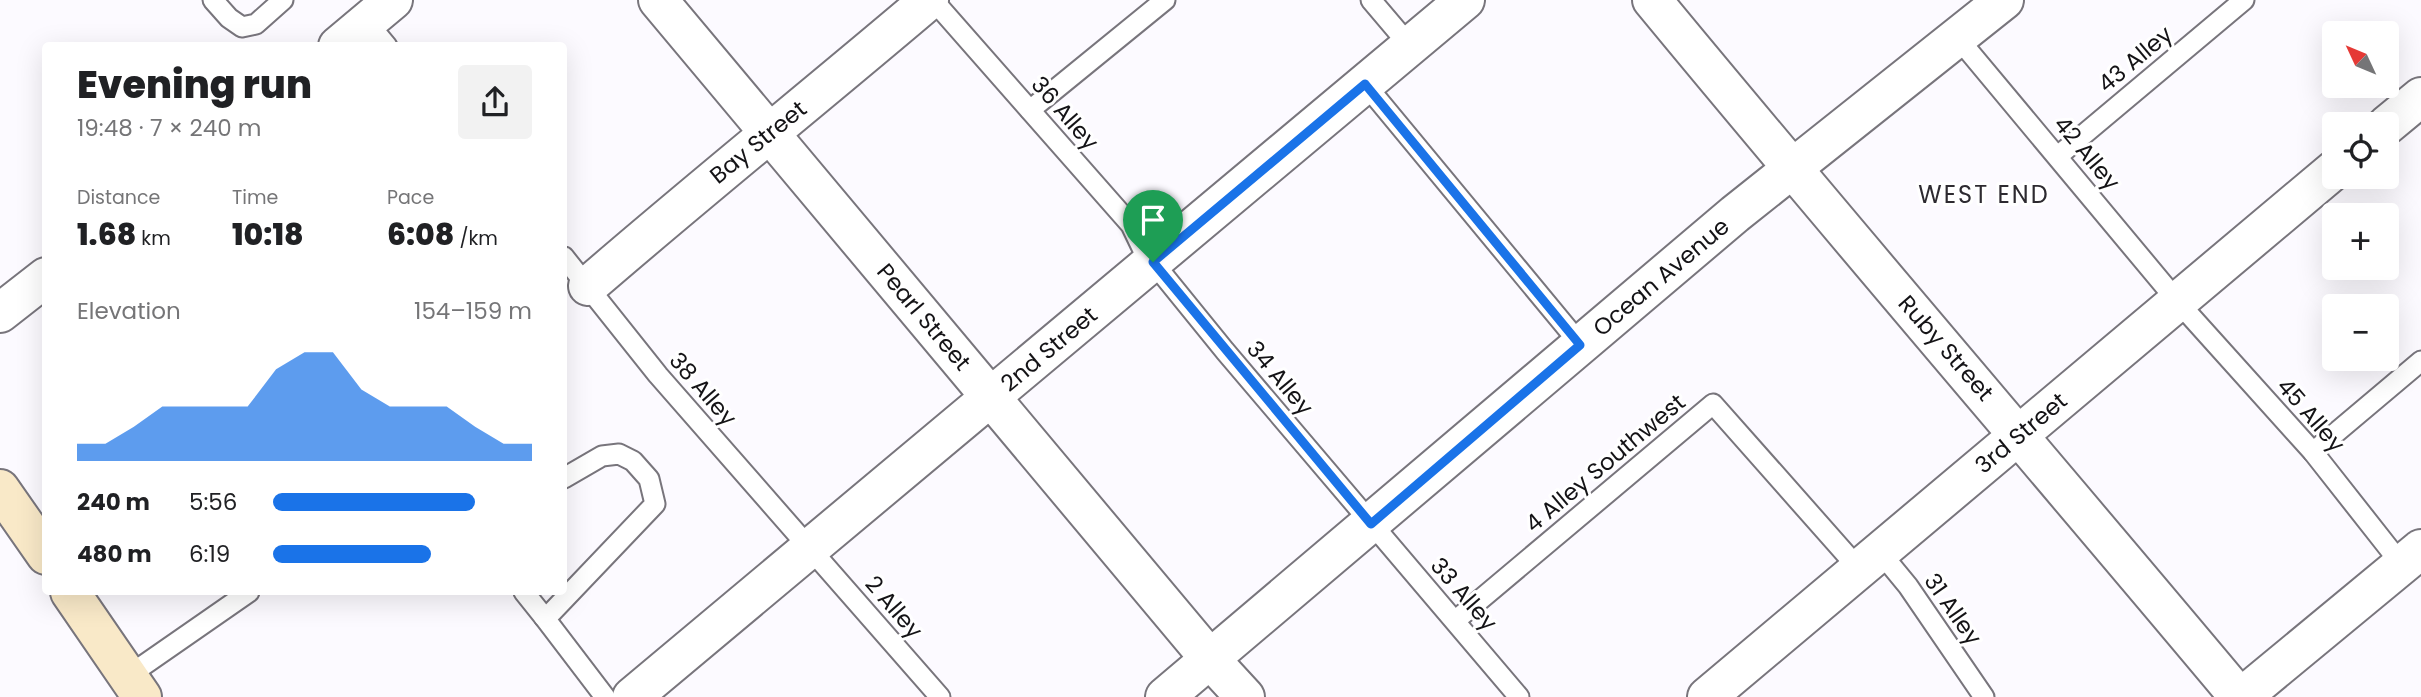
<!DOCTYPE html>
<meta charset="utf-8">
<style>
body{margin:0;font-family:Poppins,sans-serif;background:#f2f2f2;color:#202124;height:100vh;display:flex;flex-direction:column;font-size:26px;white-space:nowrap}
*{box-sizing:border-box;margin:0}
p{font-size:23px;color:#757577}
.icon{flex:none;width:38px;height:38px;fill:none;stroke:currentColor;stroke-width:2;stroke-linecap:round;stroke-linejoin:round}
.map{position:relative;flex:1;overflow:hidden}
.drawer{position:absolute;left:42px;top:42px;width:525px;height:553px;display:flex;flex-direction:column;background:#fff;border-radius:7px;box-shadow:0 7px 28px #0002}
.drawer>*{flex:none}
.needle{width:46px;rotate:314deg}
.controls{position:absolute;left:2322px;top:21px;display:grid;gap:14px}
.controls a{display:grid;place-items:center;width:77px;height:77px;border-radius:7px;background:#fff;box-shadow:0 7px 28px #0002;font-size:35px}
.pin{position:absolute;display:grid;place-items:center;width:60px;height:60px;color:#fff;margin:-72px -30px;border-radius:50% 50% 50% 0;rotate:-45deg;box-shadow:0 0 7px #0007}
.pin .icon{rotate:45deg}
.round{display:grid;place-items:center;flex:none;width:74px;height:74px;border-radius:7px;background:#f2f2f2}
.overview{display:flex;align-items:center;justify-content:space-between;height:119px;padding:0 35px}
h1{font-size:38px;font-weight:800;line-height:52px}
.figures{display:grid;grid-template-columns:repeat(3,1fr);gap:10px;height:119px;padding:7px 35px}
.figures div{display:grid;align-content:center}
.figures b{font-size:30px;font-weight:800}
.figures small{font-size:19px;font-weight:400}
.figures p{font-size:19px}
.chart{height:196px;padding:14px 35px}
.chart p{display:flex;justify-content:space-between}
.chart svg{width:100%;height:126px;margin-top:7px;fill:#1a73e8;opacity:.7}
ul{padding:0 35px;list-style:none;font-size:23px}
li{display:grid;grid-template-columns:112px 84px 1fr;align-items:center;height:52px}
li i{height:18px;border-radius:9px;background:#1a73e8}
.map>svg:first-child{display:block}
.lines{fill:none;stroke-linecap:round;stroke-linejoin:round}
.service-casing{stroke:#78757c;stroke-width:23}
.minor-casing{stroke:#78757c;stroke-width:42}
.secondary-casing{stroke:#78757c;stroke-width:42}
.service{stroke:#fff;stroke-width:19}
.minor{stroke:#fff;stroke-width:38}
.secondary{stroke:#f9e9c8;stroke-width:38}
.route-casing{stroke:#fff;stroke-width:14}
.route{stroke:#1a73e8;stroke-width:9}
.labels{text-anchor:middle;stroke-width:6;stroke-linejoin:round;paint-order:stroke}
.street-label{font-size:23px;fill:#141316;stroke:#fff}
.neighbourhood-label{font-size:24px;letter-spacing:2px;fill:#2d2a30;stroke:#fff}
</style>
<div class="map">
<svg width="2421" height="697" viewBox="0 0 2421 697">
<rect width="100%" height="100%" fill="#fcfaff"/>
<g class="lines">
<defs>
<g id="service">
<polyline points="213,0 229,18 242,27 256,24 283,0"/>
<polyline points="933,0 1131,225 1143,250 1225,351 1519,697"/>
<polyline points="1371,0 1410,46"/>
<polyline points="367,22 387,46"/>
<polyline points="1957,37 2178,302 2313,452 2402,565"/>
<polyline points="1365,84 1581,345"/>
<polyline points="1030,110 1165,0"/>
<polyline points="2058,156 2244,0"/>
<polyline points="564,257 658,375 940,697"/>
<polyline points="2313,452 2421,361"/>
<polyline points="564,478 602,456 619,454 633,461 649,479 655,504 552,612 544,617 605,697"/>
<polyline points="1880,552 1908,586 1984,697"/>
<polyline points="524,592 544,617"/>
<polyline points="1456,620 1713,404 1859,569"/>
<polyline points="128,676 249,592"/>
</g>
<g id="minor">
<polyline points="658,0 1210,659 1245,697"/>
<path d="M1652 0C1845 234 2044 464 2239 697"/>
<polyline points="338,46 393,0"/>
<polyline points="2387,125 2421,97"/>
<path d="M588 286C700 189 816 96 929 0"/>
<polyline points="0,313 46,277"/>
<polyline points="632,697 1465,0"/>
<polyline points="1165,697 1735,214 2004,0"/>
<polyline points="1707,697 2334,170"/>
<polyline points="2242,697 2421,549"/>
</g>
<g id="secondary">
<polyline points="0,489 46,555"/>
<polyline points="70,592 142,697"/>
</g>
</defs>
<use href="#service" class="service-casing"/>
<use href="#minor" class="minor-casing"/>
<use href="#secondary" class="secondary-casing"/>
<use href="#service" class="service"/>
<use href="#minor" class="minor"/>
<use href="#secondary" class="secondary"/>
</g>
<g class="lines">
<defs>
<polygon id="route" points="1365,84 1580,345 1371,524 1153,262"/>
</defs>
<use href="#route" class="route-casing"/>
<use href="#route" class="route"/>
</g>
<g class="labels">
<g class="street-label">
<text transform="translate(2135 59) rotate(-40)" y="8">43 Alley</text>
<text transform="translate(1065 113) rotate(49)" y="8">36 Alley</text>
<text transform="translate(758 142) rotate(-39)" y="8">Bay Street</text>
<text transform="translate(2087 153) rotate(50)" y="8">42 Alley</text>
<text transform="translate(1661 277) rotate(-40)" y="8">Ocean Avenue</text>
<text transform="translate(924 317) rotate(50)" y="8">Pearl Street</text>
<text transform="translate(1946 348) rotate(49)" y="8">Ruby Street</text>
<text transform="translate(1049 349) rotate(-40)" y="8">2nd Street</text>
<text transform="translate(1280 378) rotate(50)" y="8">34 Alley</text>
<text transform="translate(703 389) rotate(49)" y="8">38 Alley</text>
<text transform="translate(2311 415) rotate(49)" y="8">45 Alley</text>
<text transform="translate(2021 433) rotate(-40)" y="8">3rd Street</text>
<text transform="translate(1605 463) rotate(-40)" y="8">4 Alley Southwest</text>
<text transform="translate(1464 594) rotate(49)" y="8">33 Alley</text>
<text transform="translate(894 607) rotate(49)" y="8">2 Alley</text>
<text transform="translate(1953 609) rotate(55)" y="8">31 Alley</text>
</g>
<g class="neighbourhood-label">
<text x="1984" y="203">WEST END</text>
</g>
</g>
</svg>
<div class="controls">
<a><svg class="needle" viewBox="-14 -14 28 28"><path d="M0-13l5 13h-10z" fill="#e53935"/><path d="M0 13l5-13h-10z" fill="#757577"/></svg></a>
<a><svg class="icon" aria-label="locate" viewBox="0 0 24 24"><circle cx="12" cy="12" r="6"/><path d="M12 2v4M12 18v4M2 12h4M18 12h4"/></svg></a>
<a>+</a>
<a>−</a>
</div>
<div class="pin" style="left:1153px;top:262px;background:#1e9e55"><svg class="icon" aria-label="arrive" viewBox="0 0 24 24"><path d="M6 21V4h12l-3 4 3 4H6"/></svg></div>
<section class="drawer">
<div class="overview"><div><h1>Evening run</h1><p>19:48 · 7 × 240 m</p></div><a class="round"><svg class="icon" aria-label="share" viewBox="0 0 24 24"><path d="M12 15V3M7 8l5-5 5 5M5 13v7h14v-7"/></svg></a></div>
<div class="figures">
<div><p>Distance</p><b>1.68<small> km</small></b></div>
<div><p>Time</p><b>10:18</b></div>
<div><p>Pace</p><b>6:08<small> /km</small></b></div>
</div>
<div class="chart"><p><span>Elevation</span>154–159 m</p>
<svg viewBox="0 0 160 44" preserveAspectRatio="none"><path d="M0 44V38L10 38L20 32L30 25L40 25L50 25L60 25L70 12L80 6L90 6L100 19L110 25L120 25L130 25L140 32L150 38L160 38V44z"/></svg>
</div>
<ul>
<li><b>240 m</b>5:56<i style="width:78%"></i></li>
<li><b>480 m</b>6:19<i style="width:61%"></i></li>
</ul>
</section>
</div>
